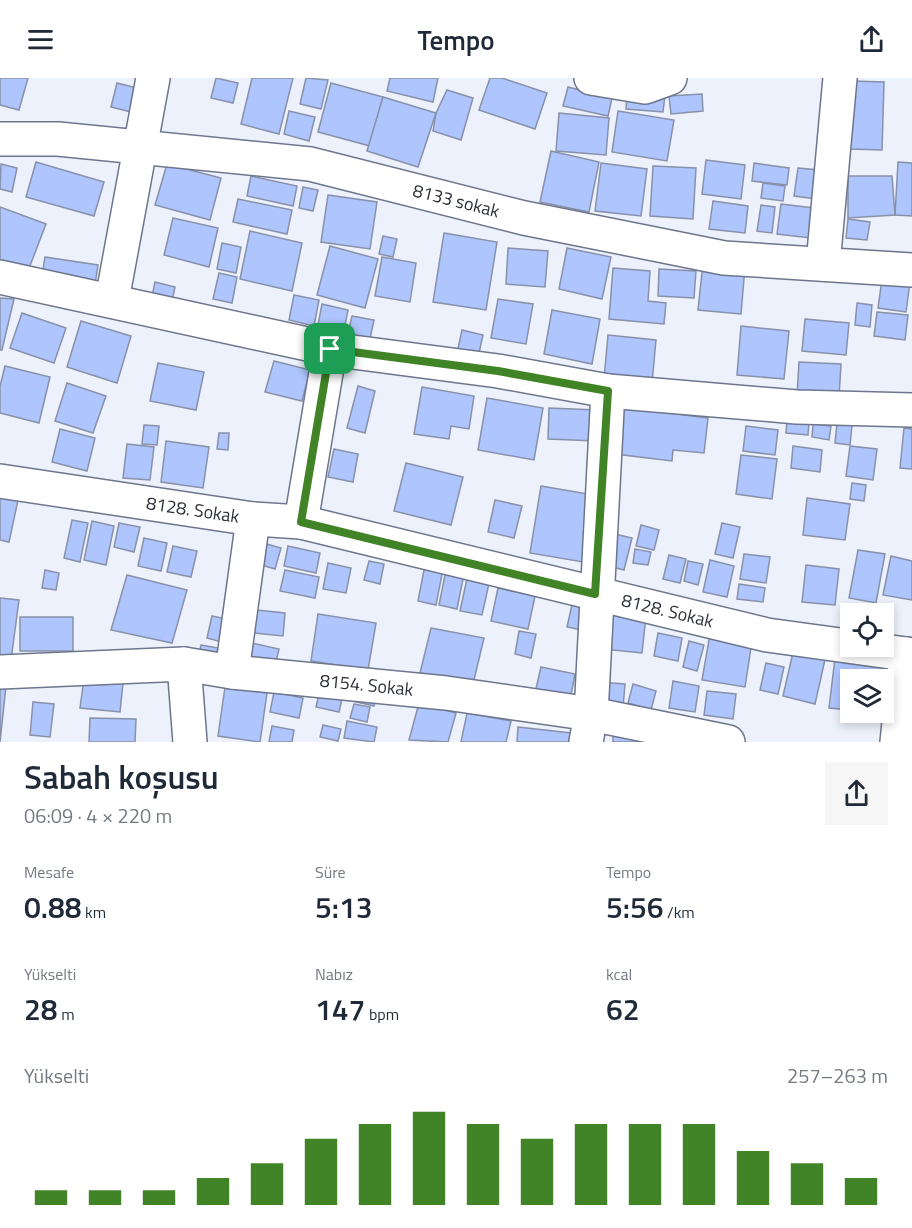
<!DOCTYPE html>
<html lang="tr">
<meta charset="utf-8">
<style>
body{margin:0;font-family:"Titillium Web",sans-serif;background:#f6f6f7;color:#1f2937;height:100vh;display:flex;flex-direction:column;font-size:22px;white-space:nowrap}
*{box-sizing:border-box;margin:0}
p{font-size:20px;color:#747a83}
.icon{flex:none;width:33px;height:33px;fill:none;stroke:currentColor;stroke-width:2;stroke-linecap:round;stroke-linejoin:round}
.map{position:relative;height:664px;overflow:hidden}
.drawer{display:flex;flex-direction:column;background:#fff;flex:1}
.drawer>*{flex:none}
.fabs{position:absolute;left:840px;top:525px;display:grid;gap:12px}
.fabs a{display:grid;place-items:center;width:54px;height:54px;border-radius:0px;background:#fff;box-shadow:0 3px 9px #0003;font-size:30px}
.pin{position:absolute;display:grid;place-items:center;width:51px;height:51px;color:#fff;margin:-26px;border-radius:12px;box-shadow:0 3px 9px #0006}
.round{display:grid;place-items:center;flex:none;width:63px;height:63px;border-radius:0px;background:#f6f6f7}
.headline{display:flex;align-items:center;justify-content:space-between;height:102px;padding:0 24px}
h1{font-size:33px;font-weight:600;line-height:45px}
.figures{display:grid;grid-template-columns:repeat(3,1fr);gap:9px;height:102px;padding:6px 24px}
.figures div{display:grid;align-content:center}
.figures b{font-size:30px;font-weight:600}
.figures small{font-size:16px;font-weight:400}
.figures p{font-size:16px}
.chart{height:168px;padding:12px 24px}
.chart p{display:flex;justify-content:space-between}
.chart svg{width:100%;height:108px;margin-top:6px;stroke:#408427;stroke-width:6}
header{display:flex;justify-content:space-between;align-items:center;height:78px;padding:0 24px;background:#fff;font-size:27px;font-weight:600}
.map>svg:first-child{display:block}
.building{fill:#aec5fe;stroke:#8891a9;stroke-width:1.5}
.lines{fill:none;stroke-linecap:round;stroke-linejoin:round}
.minor-casing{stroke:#6d768c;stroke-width:36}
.minor{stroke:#fff;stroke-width:33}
.route-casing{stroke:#fff;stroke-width:12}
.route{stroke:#408427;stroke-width:8}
.labels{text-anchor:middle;stroke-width:4.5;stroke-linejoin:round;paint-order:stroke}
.street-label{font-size:18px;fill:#2e313b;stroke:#fff}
</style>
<header><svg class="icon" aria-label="menu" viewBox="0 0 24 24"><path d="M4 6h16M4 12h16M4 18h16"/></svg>Tempo<svg class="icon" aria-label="share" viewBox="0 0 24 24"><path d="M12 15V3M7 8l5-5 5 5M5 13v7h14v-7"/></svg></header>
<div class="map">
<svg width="912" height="664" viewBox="0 0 912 664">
<rect width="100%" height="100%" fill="#ecf1fb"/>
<g class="building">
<polygon points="0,0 28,0 19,32 0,27"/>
<polygon points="216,0 238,5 233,25 211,20"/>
<polygon points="252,0 293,0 279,56 241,46"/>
<polygon points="306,0 328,2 321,31 300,26"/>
<polygon points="390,0 438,0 433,24 387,13"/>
<polygon points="490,0 502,0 547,15 535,51 479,32"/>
<polygon points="852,3 884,4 882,72 850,71"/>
<polygon points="117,5 145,12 139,36 111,29"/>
<polygon points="331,5 383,19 370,68 318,54"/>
<polygon points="568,9 612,20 608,38 563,28"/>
<polygon points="447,12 473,20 461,62 433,53 436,35"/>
<polygon points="627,14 665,17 663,34 626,31"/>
<polygon points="702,16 703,33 671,36 669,18"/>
<polygon points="383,19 436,35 418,89 367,73"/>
<polygon points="289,33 315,39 309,63 284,56"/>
<polygon points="618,33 674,42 667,83 612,74"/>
<polygon points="559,35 609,40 606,77 556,73"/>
<polygon points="551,73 599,84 589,134 540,124"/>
<polygon points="706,82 745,87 741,121 702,116"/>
<polygon points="36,84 104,104 94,138 26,119"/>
<polygon points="898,84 912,85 912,138 895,137"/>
<polygon points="601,85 647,91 641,138 595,133"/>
<polygon points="754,85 789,90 787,107 752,103"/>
<polygon points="1,86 17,90 12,114 0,111"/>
<polygon points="167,86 221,100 210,142 155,127"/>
<polygon points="653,88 696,90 693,141 650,138"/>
<polygon points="798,90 819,92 816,121 794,118"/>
<polygon points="251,98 297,108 293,128 247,118"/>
<polygon points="848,98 892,98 895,137 848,140"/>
<polygon points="763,105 785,108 783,123 761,120"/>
<polygon points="303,109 318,112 313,133 299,130"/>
<polygon points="328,117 377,124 370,171 321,164"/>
<polygon points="238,121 292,132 287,156 233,144"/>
<polygon points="713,123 748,128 745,155 709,151"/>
<polygon points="781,126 814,130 811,160 777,156"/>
<polygon points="761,127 775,129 772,155 757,153"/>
<polygon points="0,129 46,146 28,193 0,182"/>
<polygon points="173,140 218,150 209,189 164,177"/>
<polygon points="848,141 870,144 867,162 846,160"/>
<polygon points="250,153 302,165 292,213 240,201"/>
<polygon points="444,155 497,164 486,232 433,224"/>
<polygon points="383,158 397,161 393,179 379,176"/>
<polygon points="222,165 241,169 236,195 217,191"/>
<polygon points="330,168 378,181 365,230 317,217"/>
<polygon points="508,170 548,173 545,209 506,206"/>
<polygon points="567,170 611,179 602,221 559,211"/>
<polygon points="45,179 98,187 95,207 42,198"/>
<polygon points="382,179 416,185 410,224 375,218"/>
<polygon points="703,185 745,189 741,236 698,232"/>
<polygon points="613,190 650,193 648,223 666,225 664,246 609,241"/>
<polygon points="659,191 696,193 694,220 658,218"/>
<polygon points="219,195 237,199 232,225 213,221"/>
<polygon points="882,201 910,204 906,234 878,230"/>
<polygon points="155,204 175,209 172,223 152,219"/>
<polygon points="294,217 319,222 314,248 289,242"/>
<polygon points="0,220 14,221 2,272 0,272"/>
<polygon points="498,221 533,226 526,266 491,260"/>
<polygon points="857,225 872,227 870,249 855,247"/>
<polygon points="322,226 348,232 343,257 317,252"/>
<polygon points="552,232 600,241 592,286 544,276"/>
<polygon points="877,234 908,237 905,262 874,258"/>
<polygon points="22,235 66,250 54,285 10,270"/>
<polygon points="352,238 374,242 369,265 347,260"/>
<polygon points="805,241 849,245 846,277 802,273"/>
<polygon points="81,243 131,258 117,305 67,289"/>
<polygon points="741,248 789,253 784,301 737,297"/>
<polygon points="462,252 483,257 477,284 456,280"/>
<polygon points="608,257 656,262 652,305 604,301"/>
<polygon points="274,283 310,292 302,323 265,314"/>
<polygon points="799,284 841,286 839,319 797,317"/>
<polygon points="158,285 204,294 196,332 150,323"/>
<polygon points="5,288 50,299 39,345 0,335 0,308"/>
<polygon points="67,305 106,318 93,355 55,343"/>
<polygon points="358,308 375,313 365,355 347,350"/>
<polygon points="422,309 474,318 469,351 451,348 449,361 414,356"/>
<polygon points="487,320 543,330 534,382 478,372"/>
<polygon points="621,329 708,340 704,375 673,372 672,383 615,376"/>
<polygon points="549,330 597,332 596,363 548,361"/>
<polygon points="787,342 809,345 808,357 786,355"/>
<polygon points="837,345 852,347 850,367 835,365"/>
<polygon points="813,346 831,348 829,362 812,359"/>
<polygon points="144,347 159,348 157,367 142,366"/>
<polygon points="746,348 778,352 775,377 743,373"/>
<polygon points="904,350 912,351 912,391 900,390"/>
<polygon points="60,351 95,360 87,393 52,384"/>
<polygon points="219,355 229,355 228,372 217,371"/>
<polygon points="166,363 209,369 203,410 161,404"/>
<polygon points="127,366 154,369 150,402 123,400"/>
<polygon points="793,368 822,372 820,394 791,390"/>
<polygon points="850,368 877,371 873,402 846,398"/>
<polygon points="334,371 358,376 353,404 328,399"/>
<polygon points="741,377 777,381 772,421 736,416"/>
<polygon points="406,385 463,399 451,447 394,433"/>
<polygon points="852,405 866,407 864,423 850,421"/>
<polygon points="541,408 594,417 583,484 530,475"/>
<polygon points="0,418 18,422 9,464 0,462"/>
<polygon points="807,420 850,426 845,462 803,457"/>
<polygon points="495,422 522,428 514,460 488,454"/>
<polygon points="72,442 88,445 80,484 64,480"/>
<polygon points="92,443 114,448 106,487 84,482"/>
<polygon points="119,445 140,449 134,474 114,469"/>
<polygon points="722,445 740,449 733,480 715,476"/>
<polygon points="641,447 659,452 654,472 636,468"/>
<polygon points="615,456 632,460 624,492 608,488"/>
<polygon points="144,460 167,465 161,493 138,488"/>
<polygon points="263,465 281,470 275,491 258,486"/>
<polygon points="173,468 197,473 191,499 167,494"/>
<polygon points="288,468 320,475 316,495 284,488"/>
<polygon points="635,471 651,474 648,487 633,485"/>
<polygon points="858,472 885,476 876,525 849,520"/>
<polygon points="744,476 770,479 766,505 740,501"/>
<polygon points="669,477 686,481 680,505 663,501"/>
<polygon points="891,478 912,483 912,522 883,517"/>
<polygon points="710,482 734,488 727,519 703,514"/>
<polygon points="369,483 384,486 380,506 364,502"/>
<polygon points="688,483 703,486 698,507 684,503"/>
<polygon points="328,485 351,490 346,515 323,511"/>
<polygon points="425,487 443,491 436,527 418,523"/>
<polygon points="806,487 839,491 835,527 802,524"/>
<polygon points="45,492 59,495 56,512 42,510"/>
<polygon points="285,492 319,499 315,520 280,513"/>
<polygon points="446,492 464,496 457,531 439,527"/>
<polygon points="468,496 490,501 482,537 460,533"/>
<polygon points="127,497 187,512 172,565 111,552"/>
<polygon points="739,506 765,510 763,524 737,521"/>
<polygon points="498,510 535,518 528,551 491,543"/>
<polygon points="0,520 19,522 11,582 0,581"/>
<polygon points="572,527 591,531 587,553 567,549"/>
<polygon points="246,531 285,535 283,558 244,554"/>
<polygon points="607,534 646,538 642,575 604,571"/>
<polygon points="318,536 376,545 368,592 311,583"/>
<polygon points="212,538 227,541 222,564 207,560"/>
<rect x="20" y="539" width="53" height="34"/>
<polygon points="431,550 484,560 473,606 420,595"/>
<polygon points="519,553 536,556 531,580 515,576"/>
<polygon points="658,555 682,560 678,583 654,578"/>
<polygon points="710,556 752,563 745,609 702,602"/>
<polygon points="689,563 704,567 697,593 683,589"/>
<polygon points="247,564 279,571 276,584 244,578"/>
<polygon points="201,567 218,570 215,584 198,581"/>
<polygon points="794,570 826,577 815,626 783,618"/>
<polygon points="835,580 891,587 885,637 868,634 884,634 884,602 850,602 850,632 829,630"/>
<polygon points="766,585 784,589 778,616 760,612"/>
<polygon points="541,589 575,596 570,622 535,615"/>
<polygon points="84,601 123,605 120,634 80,630"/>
<polygon points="673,603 699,608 695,634 669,630"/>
<polygon points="599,604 625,606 623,630 597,627"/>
<polygon points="633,606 656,613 651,632 628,625"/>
<polygon points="0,607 6,608 0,664"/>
<polygon points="225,609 267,615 260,664 218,658"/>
<polygon points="350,612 376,617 374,628 348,622"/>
<polygon points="707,613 736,616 733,641 704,637"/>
<polygon points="274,614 303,620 299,640 270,634"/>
<polygon points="319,616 342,621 339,634 316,629"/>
<polygon points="33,624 54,626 50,659 30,657"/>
<polygon points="419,625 456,635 448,664 409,662"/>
<polygon points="354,626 370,629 367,644 350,640"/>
<polygon points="467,635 511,643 506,664 461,664"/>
<polygon points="90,640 136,641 135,664 89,664"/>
<polygon points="347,643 377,649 374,664 344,660"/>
<polygon points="323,647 341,651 338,663 320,659"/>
<polygon points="272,648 294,652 292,664 269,664"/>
<polygon points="518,649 571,655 570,664 517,664"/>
<polygon points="613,658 644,660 644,664 613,664"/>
</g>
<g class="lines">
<defs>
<g id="minor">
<polyline points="591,0 645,9 670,0"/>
<path id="s1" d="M0 61H58L310 86 524 140 724 180 912 192"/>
<polyline points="823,186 840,0"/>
<polyline points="0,199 330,271 498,293 608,313 797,329 912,332"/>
<polyline points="112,222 153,0"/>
<path id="s2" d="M0 403 253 441 301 444 767 557 912 577"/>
<polyline points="301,444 330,271"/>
<polyline points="184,586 190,664"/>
<path id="s3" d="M0 594 184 586 232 594 446 615 591 636 728 664"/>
<polyline points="232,594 253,441"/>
<polyline points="586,664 591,636 608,313"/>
<polyline points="897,664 906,576"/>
</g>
</defs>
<use href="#minor" class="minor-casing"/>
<use href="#minor" class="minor"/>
</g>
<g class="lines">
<defs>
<polygon id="route" points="330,271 498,293 608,313 595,516 301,444"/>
</defs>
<use href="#route" class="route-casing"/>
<use href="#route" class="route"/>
</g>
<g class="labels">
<g class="street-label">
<text dy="6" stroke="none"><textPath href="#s1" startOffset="462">8133 sokak</textPath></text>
<text dy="6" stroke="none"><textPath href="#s2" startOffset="195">8128. Sokak</textPath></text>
<text dy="6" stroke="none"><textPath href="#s2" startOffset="681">8128. Sokak</textPath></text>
<text dy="6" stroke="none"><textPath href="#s3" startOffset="368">8154. Sokak</textPath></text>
</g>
</g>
</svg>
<div class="fabs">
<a><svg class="icon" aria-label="locate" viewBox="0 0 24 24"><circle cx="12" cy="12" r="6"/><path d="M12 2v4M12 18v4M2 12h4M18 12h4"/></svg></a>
<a><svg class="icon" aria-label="layers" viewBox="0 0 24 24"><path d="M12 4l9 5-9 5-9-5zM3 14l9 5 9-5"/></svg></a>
</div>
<div class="pin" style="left:330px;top:271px;background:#1e9e55"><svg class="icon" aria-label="arrive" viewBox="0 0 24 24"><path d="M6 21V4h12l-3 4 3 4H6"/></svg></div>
</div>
<section class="drawer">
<div class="headline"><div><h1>Sabah koşusu</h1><p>06:09 · 4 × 220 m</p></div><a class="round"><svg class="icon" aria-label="share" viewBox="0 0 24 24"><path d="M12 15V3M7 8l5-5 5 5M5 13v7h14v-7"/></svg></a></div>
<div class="figures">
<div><p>Mesafe</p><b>0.88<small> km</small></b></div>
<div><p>Süre</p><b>5:13</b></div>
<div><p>Tempo</p><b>5:56<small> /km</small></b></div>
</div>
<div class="figures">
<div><p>Yükselti</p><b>28<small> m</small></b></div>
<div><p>Nabız</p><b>147<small> bpm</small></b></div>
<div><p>kcal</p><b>62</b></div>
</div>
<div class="chart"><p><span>Yükselti</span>257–263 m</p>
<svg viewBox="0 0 160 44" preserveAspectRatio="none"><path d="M5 44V38M15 44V38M25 44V38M35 44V33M45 44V27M55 44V17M65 44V11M75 44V6M85 44V11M95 44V17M105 44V11M115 44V11M125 44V11M135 44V22M145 44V27M155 44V33"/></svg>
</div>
</section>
